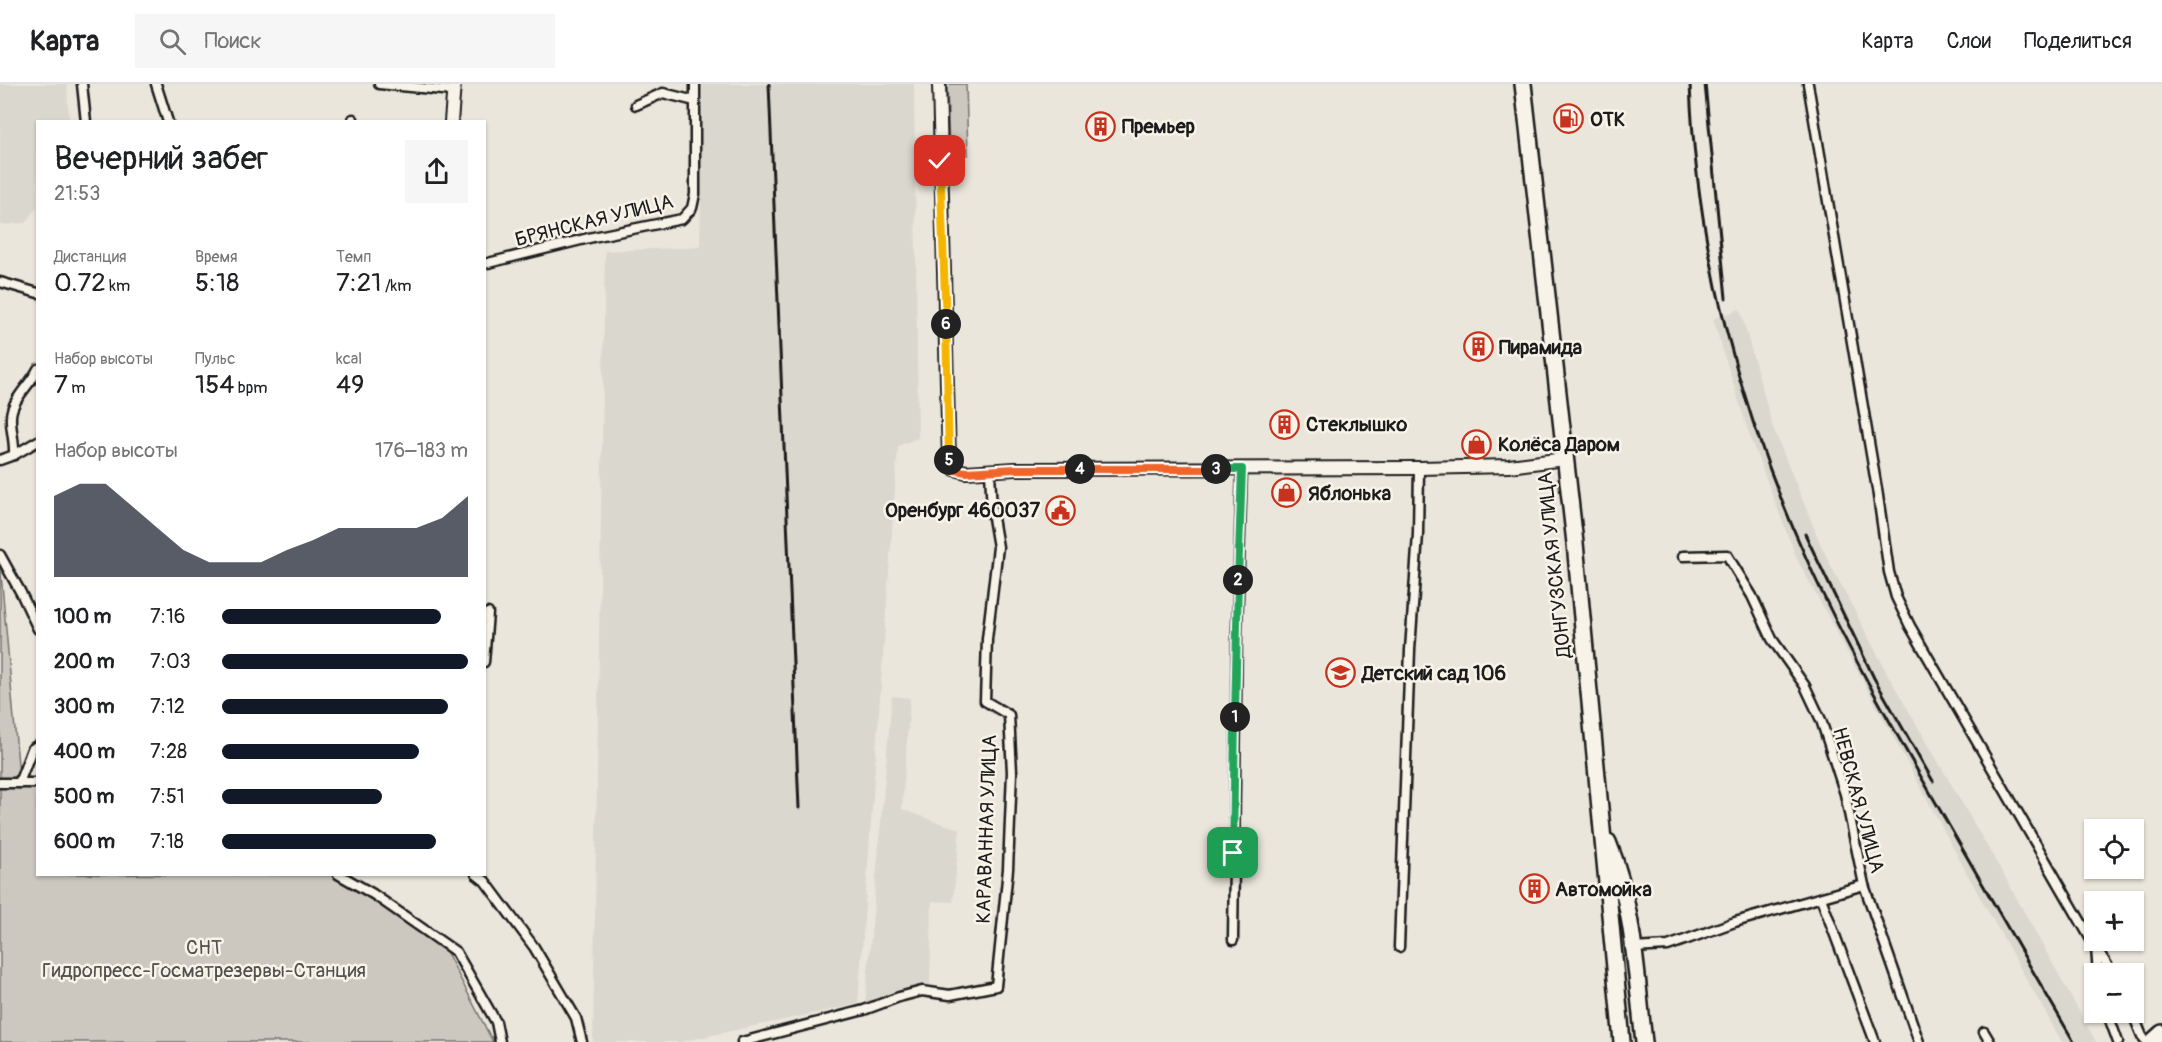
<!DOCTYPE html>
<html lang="ru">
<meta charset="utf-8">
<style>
body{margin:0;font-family:Pangolin,sans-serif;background:#f6f6f6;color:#202124;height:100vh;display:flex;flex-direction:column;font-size:22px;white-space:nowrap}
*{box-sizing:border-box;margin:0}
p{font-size:20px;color:#757577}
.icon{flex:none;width:33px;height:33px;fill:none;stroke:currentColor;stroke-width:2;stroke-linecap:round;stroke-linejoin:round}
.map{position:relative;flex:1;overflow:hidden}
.sheet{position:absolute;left:36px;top:36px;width:450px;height:756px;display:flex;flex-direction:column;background:#fff;border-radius:0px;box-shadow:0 2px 4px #0004}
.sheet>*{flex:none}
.tools{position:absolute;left:2084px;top:735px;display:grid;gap:12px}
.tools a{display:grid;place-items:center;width:60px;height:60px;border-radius:0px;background:#fff;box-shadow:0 2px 4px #0004;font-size:30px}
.pin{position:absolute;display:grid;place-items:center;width:51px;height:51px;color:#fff;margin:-26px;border-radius:12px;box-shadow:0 3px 9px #0006}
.km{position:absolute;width:30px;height:30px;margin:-15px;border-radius:50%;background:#222;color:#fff;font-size:16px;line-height:30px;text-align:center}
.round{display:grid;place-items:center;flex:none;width:63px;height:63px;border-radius:0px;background:#f6f6f6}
.head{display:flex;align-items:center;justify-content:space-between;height:102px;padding:0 18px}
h1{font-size:33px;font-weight:600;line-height:45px}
.stats{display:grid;grid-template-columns:repeat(3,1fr);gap:9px;height:102px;padding:6px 18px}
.stats div{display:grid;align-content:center}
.stats b{font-size:26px;font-weight:600}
.stats small{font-size:16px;font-weight:400}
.stats p{font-size:16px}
.chart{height:168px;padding:12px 18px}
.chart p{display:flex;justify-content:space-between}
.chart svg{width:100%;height:108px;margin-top:6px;fill:#111827;opacity:.7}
ul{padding:0 18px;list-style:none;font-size:20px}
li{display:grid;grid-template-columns:96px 72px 1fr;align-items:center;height:45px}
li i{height:15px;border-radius:8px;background:#111827}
header{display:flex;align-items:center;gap:36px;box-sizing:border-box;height:84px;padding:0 30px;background:#fff;border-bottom:2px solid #e0e0e0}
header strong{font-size:28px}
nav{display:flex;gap:33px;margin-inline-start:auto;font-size:21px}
.search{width:420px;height:54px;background:#f6f6f6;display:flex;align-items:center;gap:15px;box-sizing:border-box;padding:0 21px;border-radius:0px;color:#757577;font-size:22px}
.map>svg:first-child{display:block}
.built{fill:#dad7ce}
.green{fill:#ccc8c0;stroke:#74726e;stroke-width:1.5}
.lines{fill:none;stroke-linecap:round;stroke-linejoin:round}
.street-casing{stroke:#1c1c1c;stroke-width:13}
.secondary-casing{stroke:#1c1c1c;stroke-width:16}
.highway-casing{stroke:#1c1c1c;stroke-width:20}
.street{stroke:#f7f3e8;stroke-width:8}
.secondary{stroke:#f7f3e8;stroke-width:12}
.highway{stroke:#f7f3e8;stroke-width:15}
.rail{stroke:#1c1c1c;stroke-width:3}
.split-1-casing{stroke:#fff;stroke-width:12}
.split-2-casing{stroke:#fff;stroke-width:12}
.split-3-casing{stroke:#fff;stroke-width:12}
.split-4-casing{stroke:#fff;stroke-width:12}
.split-5-casing{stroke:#fff;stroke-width:12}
.split-6-casing{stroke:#fff;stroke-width:12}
.split-7-casing{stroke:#fff;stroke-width:12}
.split-1{stroke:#22a559;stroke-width:8}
.split-2{stroke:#22a559;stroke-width:8}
.split-3{stroke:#22a559;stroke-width:8}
.split-4{stroke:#f0652b;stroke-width:8}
.split-5{stroke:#f0652b;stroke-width:8}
.split-6{stroke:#f5b400;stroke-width:8}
.split-7{stroke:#f5b400;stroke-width:8}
.labels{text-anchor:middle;stroke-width:5;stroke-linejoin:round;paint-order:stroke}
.poi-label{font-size:20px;font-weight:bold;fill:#1c1c1c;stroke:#f7f3e8;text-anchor:start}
.street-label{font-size:20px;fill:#1c1c1c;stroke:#f7f3e8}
.park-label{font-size:20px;fill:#51504d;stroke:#f7f3e8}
</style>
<header>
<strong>Карта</strong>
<div class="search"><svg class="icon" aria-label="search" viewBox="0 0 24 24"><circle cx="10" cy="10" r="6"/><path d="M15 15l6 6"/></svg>Поиск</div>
<nav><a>Карта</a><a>Слои</a><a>Поделиться</a></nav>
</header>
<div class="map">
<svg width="2162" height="958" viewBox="0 0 2162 958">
<rect width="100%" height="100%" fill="#eae6dc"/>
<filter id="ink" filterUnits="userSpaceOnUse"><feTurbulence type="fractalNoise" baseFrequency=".0167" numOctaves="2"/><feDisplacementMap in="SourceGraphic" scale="12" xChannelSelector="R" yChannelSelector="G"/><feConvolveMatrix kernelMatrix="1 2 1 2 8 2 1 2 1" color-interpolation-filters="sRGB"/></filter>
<g filter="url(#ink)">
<g class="built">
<polygon points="0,0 67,0 69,37 38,38 37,123 25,139 0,141"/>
<polygon points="703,0 914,0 918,354 898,362 858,920 680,958 593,958 605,167 700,163"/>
<polygon points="1740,225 1773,344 1823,466 1888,591 2006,795 2096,958 2062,958 1976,806 1797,475 1751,356 1713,235"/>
<polygon points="892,612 910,614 902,725 936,738 960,745 953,818 932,817 930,901 865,921"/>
</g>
<g class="green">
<polygon points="947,0 966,0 968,71 949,66"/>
<polygon points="0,478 19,691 37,695 38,790 331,791 442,859 493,958 0,958"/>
</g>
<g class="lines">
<defs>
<g id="street">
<polyline points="82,0 86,38"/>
<polyline points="156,0 168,38"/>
<polyline points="379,0 453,7"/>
<polyline points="1808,0 1877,405 1889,488 1896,513 1910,542 2096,864 2113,890"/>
<polyline points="636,21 663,9 695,17"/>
<polyline points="353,38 353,35"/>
<polyline points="484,180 593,153 682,135 692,124 695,110 695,0"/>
<polyline points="0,198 38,209"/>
<path d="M14 371C15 357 10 344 11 332 12 315 31 300 38 285"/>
<polyline points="0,376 14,371 38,357"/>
<polyline points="0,471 21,509 38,545"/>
<polyline points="1683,472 1727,471 1752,512 1772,555 1805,602 1821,636 1845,710 1864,801 1919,958"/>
<polyline points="484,578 488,529"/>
<polyline points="0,699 19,699 32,665 38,661"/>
<polyline points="19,699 38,699"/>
<polyline points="338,790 373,810 456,868 496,938 500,958"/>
<polyline points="476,790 485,797 534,863 576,934 582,958"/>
<polyline points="1821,814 1875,958"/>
<polyline points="1233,856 1237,546 1242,385"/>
<polyline points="1399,863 1410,566 1418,450 1419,384"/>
<polyline points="1633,864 1668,862 1735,838 1864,801"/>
<polyline points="2096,864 2098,890"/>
<polyline points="2107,928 2118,958"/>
<polyline points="2132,928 2142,952 2147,958"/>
<polyline points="1984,948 1990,958"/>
<polyline points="742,958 864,926 899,913 922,907 950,911 996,902 1008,785 1012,688 1009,631 985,617 987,555 998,463 992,428 990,387"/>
</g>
<g id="secondary">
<polyline points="939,0 949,376 955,385 966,388 1015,385 1419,384 1509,382 1564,375"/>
<polyline points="451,38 454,0"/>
</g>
<g id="highway">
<polyline points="1523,0 1575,459 1622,958"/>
<path d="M1608 758C1634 821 1636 891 1644 958"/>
<polyline points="2152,958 2162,949"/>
</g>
</defs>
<use href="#street" class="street-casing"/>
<use href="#secondary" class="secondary-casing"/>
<use href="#highway" class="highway-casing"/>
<use href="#street" class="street"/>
<use href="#secondary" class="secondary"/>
<use href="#highway" class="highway"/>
<g class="rail">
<polyline points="769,0 799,724"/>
<path d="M1690 0C1696 164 1740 327 1807 476 1846 563 1893 644 1940 726 1984 803 2029 881 2074 958"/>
<polyline points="1705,0 1726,214"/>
<polyline points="1805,450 1874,594 1933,697"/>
</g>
</g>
</g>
<g class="lines" filter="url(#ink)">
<defs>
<polyline id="split-1" points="1233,769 1235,633"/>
<polyline id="split-2" points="1235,633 1238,496"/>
<polyline id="split-3" points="1216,385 1242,385 1238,496"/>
<polyline id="split-4" points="1080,385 1216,385"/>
<polyline id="split-5" points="949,376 955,386 966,388 1015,385 1080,385"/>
<polyline id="split-6" points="946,240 949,376"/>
<polyline id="split-7" points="940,77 946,240"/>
</defs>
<use href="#split-1" class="split-1-casing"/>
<use href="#split-2" class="split-2-casing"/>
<use href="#split-3" class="split-3-casing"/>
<use href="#split-4" class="split-4-casing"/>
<use href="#split-5" class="split-5-casing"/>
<use href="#split-6" class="split-6-casing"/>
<use href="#split-7" class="split-7-casing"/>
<use href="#split-1" class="split-1"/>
<use href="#split-2" class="split-2"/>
<use href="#split-3" class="split-3"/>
<use href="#split-4" class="split-4"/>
<use href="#split-5" class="split-5"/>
<use href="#split-6" class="split-6"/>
<use href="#split-7" class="split-7"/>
</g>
<defs>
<symbol id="fuel-ring" viewBox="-11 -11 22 22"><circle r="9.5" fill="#f7f3e8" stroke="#c8321e" stroke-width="1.5"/><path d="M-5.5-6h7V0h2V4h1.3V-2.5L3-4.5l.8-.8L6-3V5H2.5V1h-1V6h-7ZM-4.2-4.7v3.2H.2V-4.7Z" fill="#c8321e"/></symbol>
<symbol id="building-ring" viewBox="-11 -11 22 22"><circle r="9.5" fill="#f7f3e8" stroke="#c8321e" stroke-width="1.5"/><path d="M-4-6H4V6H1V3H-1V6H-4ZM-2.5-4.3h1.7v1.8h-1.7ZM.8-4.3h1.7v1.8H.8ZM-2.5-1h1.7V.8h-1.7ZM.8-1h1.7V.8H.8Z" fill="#c8321e"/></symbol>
<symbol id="shop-ring" viewBox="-11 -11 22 22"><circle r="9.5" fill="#f7f3e8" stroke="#c8321e" stroke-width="1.5"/><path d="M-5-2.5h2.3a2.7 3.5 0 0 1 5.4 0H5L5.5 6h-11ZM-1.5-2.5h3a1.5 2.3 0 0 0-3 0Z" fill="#c8321e"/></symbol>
<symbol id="civic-ring" viewBox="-11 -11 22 22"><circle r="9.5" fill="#f7f3e8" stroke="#c8321e" stroke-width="1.5"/><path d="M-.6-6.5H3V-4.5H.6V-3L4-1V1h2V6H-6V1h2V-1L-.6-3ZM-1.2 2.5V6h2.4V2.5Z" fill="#c8321e"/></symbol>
<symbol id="school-ring" viewBox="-11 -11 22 22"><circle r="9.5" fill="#f7f3e8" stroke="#c8321e" stroke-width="1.5"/><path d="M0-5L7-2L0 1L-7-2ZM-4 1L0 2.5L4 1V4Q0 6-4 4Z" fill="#c8321e"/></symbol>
</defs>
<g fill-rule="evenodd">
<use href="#fuel-ring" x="1552" y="18" width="33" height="33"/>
<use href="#building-ring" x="1084" y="26" width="33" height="33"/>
<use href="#building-ring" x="1462" y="246" width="33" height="33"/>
<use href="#building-ring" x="1268" y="324" width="33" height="33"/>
<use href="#shop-ring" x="1460" y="344" width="33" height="33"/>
<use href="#shop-ring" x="1270" y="392" width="33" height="33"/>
<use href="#civic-ring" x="1044" y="410" width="33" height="33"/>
<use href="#school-ring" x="1324" y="572" width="33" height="33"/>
<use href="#building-ring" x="1518" y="788" width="33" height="33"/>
</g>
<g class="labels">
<g class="poi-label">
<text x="1590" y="42">ОТК</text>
<text x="1122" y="49">Премьер</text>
<text x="1499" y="270">Пирамида</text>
<text x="1306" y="347">Стеклышко</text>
<text x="1498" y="367">Колёса Даром</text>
<text x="1308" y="416">Яблонька</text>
<text x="1040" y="433" text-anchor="end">Оренбург 460037</text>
<text x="1362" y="596">Детский сад 106</text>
<text x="1555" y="812">Автомойка</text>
</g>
<g class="street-label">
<text transform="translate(594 136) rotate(-14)" y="7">БРЯНСКАЯ УЛИЦА</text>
<text transform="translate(1554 481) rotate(-96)" y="7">ДОНГУЗСКАЯ УЛИЦА</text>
<text transform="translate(1859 716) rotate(75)" y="7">НЕВСКАЯ УЛИЦА</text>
<text transform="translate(986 745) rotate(-88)" y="7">КАРАВАННАЯ УЛИЦА</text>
</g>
<g class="park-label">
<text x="204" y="870">СНТ<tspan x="204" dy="23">Гидропресс-Госматрезервы-Станция</tspan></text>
</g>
</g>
</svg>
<div class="tools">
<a><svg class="icon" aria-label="locate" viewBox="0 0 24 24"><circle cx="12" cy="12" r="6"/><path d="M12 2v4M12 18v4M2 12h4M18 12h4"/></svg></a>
<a>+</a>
<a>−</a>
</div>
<div class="pin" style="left:1233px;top:769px;background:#1e9e55"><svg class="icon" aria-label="arrive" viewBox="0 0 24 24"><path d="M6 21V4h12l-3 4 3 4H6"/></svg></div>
<div class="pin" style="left:940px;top:77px;background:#d93025"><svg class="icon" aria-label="check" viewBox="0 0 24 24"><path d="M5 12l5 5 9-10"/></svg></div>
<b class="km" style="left:1235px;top:633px">1</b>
<b class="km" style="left:1238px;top:496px">2</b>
<b class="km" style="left:1216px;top:385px">3</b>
<b class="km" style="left:1080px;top:385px">4</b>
<b class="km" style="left:949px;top:376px">5</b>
<b class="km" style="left:946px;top:240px">6</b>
<section class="sheet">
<div class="head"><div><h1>Вечерний забег</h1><p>21:53</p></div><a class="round"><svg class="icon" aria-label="share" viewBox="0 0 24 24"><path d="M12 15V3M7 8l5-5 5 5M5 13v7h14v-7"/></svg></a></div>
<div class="stats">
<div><p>Дистанция</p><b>0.72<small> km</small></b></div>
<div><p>Время</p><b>5:18</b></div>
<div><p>Темп</p><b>7:21<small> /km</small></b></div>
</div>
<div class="stats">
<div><p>Набор высоты</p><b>7<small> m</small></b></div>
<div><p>Пульс</p><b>154<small> bpm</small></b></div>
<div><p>kcal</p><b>49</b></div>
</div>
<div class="chart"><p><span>Набор высоты</span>176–183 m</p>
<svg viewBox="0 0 160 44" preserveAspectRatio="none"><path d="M0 44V11L10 6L20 6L30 15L40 24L50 33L60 38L70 38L80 38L90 33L100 29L110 24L120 24L130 24L140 24L150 20L160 11V44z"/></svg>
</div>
<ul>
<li><b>100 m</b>7:16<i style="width:89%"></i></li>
<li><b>200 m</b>7:03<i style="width:100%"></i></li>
<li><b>300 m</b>7:12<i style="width:92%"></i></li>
<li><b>400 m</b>7:28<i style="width:80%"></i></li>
<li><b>500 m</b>7:51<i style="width:65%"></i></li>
<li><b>600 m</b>7:18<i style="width:87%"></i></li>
</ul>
</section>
</div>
